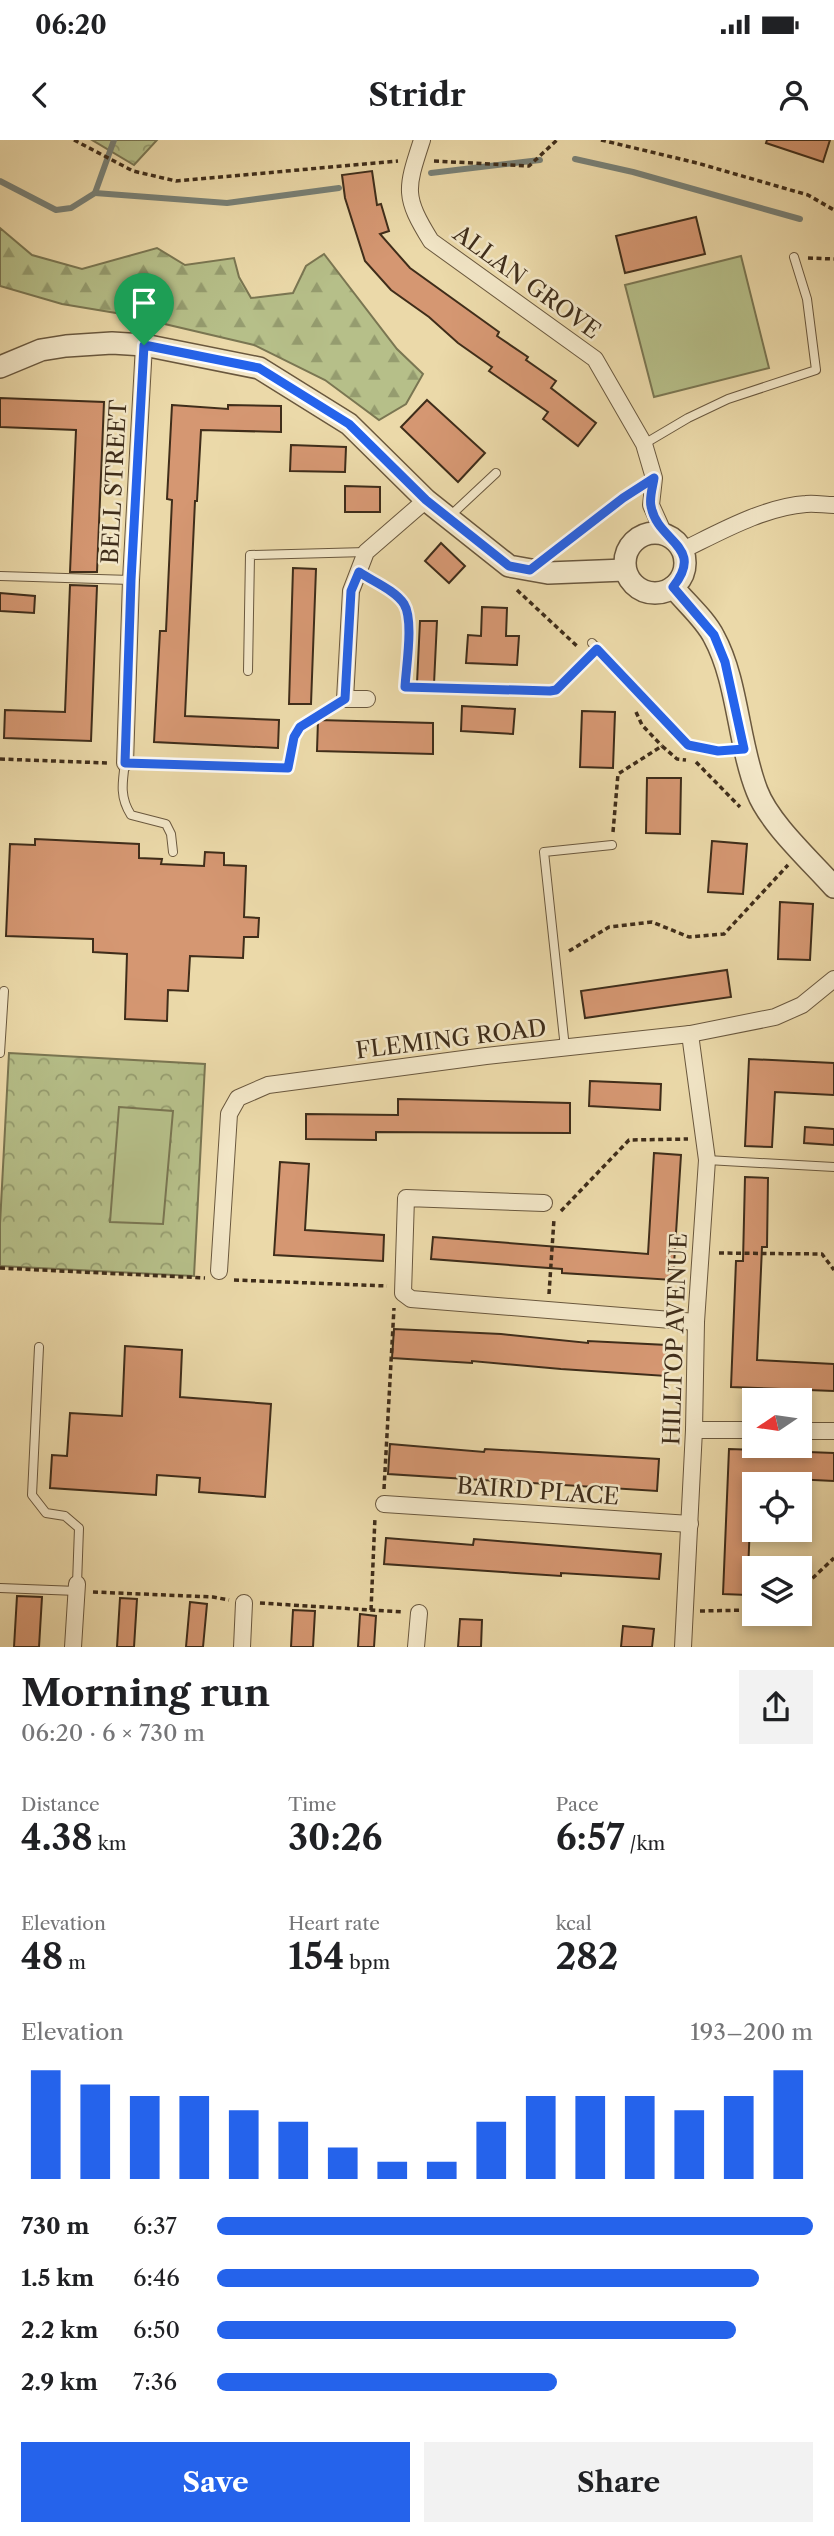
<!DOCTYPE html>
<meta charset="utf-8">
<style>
body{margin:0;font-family:"Libre Caslon Text",serif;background:#f2f2f2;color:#202124;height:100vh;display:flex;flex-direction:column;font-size:26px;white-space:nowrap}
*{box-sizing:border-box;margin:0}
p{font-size:23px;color:#757577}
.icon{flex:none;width:38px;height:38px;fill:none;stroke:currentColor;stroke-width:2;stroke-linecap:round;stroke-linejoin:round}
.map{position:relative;height:1507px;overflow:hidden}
.panel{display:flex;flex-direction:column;background:#fff;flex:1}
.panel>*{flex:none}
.needle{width:46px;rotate:257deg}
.controls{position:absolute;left:742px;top:1248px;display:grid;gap:14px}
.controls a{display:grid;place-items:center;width:70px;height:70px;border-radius:0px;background:#fff;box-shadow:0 4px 10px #0003;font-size:35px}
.pin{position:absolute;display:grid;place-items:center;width:60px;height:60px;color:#fff;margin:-72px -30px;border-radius:50% 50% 50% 0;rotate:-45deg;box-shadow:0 0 7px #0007}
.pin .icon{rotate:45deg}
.round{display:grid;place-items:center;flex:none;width:74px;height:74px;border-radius:0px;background:#f2f2f2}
.head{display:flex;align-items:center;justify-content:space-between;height:119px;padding:0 21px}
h1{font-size:38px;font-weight:800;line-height:52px}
.stats{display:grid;grid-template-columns:repeat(3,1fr);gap:10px;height:119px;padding:7px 21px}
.stats div{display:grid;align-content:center}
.stats b{font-size:35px;font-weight:800}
.stats small{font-size:19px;font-weight:400}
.stats p{font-size:19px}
.chart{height:196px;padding:14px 21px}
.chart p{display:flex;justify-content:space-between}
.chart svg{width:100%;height:126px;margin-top:7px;stroke:#2563eb;stroke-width:6}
.action{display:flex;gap:14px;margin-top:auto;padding:14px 21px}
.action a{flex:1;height:80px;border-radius:0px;background:#2563eb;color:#fff;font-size:28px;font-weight:800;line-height:80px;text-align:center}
.action a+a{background:#f2f2f2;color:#202124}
ul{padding:0 21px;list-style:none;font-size:23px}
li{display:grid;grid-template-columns:112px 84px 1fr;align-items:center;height:52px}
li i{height:18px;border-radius:9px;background:#2563eb}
.status{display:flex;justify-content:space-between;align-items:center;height:49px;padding:0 35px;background:#fff;direction:ltr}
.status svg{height:19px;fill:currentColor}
header{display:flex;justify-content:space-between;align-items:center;height:91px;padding:0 21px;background:#fff;font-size:32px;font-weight:800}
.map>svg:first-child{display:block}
.forest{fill:url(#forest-firs);stroke:#7a7652;stroke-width:2}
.park{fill:url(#park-crowns);stroke:#7a7652;stroke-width:2}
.pitch{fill:#b6bf89;stroke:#7a7652;stroke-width:2}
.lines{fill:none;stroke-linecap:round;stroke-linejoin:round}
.stream{stroke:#788076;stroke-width:6}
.building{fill:#d59772;stroke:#3f2d1a;stroke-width:2}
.service-casing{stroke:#6a583e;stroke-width:10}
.minor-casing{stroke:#6a583e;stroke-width:18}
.tertiary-casing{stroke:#6a583e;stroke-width:24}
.path{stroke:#3f2d1a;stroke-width:3.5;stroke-dasharray:5 3.5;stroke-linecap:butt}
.service{stroke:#f2e6c7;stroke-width:8}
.minor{stroke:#f2e6c7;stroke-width:16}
.tertiary{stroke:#f2e6c7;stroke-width:21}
.route-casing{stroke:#fff;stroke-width:14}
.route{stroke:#2563eb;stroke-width:9}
.labels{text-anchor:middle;stroke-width:5;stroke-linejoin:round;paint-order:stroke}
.street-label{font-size:23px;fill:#3f2d1a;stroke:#f2e6c7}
</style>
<div class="status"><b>06:20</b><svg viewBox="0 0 49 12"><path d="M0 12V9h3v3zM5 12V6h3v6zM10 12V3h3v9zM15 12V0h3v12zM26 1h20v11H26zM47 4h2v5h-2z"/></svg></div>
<header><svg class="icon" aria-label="back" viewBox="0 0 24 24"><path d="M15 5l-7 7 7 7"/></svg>Stridr<svg class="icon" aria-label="person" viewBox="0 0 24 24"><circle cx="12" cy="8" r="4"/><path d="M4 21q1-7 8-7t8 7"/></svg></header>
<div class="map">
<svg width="834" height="1507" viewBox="0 0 834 1507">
<defs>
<pattern id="forest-firs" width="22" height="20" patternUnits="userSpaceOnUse" patternTransform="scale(1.75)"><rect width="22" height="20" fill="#b6bf89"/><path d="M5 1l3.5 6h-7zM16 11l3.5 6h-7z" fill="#959c6f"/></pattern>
<pattern id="park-crowns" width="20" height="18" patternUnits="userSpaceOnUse" patternTransform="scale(1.75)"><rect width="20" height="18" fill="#b6bf89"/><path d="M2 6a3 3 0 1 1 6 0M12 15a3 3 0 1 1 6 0" fill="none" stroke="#959c6f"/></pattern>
</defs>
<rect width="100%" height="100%" fill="#ebd9a9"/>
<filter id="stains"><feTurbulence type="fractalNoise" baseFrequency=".00286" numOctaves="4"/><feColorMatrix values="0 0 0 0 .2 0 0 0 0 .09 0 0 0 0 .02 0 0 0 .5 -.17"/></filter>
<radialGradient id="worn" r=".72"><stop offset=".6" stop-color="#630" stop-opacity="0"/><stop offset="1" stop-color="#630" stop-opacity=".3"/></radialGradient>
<polygon class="forest" points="0,88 32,115 82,129 157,108 185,125 234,118 239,137 251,158 293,153 306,126 324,114 397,209 423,234 406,264 379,280 325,240 254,205 122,174 62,164 0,146"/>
<g class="park">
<polygon points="92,0 157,0 134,25"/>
<polygon points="9,913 205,924 194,1136 0,1126 0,1084"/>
</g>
<g class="pitch">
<polygon points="741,116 769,228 654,257 625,145"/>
<polygon points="119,967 173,971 163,1084 110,1082"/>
</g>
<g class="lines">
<g class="stream">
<polyline points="575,19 633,32 800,79"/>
<polyline points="431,33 540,20"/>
<polyline points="0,41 56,70 71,68 95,53 114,0"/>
<polyline points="95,53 227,63 339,48"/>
</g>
</g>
<g class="building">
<polygon points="767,0 830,0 823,22 766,3"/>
<polygon points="372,31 377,65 381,64 389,91 380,94 410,128 499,192 497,196 528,217 526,220 556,241 551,248 596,283 578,306 543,279 548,272 489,231 492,227 458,203 429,177 391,150 365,121 345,58 342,35"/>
<polygon points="696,77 705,114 625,133 616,96"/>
<polygon points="0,258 104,262 97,432 70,432 76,290 0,287"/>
<polygon points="427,260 485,313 458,342 401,287"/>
<polygon points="172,265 228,269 228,265 281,266 281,292 201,290 197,361 195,361 185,576 279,580 278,608 154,602 160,491 166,491 172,360 167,359"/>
<polygon points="291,305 346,307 345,332 290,331"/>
<polygon points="345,346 380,347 380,372 345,372"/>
<polygon points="441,403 465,426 449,443 425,421"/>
<polygon points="293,428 316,429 311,564 289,564"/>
<polygon points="70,445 97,446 91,601 4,598 5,570 65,572"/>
<polygon points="0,453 35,456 34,473 0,471"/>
<polygon points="482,467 507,468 506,496 519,496 517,525 466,523 468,495 481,496"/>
<polygon points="420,481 437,481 434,544 417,543"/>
<polygon points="462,566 515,569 513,594 461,591"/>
<polygon points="582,571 615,572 613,628 580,627"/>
<polygon points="318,580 433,583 433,614 317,611"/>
<polygon points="647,638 681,638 680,694 646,693"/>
<polygon points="35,699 139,704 139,718 162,719 161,724 204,726 205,712 224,713 224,725 246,726 244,777 259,778 258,797 244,797 243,818 190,816 188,851 168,850 167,881 125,879 127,814 93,812 93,799 6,796 10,704 35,705"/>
<polygon points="712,701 747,704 743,754 708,752"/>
<polygon points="780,762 813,764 810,820 778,819"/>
<polygon points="727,830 731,857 585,878 581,851"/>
<polygon points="749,919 834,923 834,955 775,952 772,1007 745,1006"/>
<polygon points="590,941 661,944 660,970 589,966"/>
<polygon points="398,959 570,963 570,993 376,992 376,1000 306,999 306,974 398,975"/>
<polygon points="805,987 834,989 834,1005 804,1003"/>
<polygon points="654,1013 681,1015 673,1140 562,1133 562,1129 431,1119 433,1097 648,1114"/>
<polygon points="280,1022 309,1024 305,1090 384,1095 383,1121 274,1115"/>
<polygon points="745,1037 768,1038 767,1107 762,1107 757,1220 834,1224 834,1251 731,1247 736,1121 743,1121"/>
<polygon points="394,1189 501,1194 588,1203 588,1201 667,1205 666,1236 561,1229 472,1221 472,1223 392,1218"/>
<polygon points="125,1206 182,1210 180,1257 271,1264 265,1357 199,1352 200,1338 157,1335 156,1355 50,1348 52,1315 67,1316 70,1273 122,1276"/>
<polygon points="390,1304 484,1312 485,1309 659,1319 657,1351 388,1334"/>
<polygon points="729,1309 834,1313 834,1341 752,1337 747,1455 723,1454"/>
<polygon points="386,1398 473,1405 474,1399 661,1414 659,1439 561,1433 561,1436 384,1424"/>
<polygon points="17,1456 42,1457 39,1507 14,1507"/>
<polygon points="120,1458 137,1459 134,1507 117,1507"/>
<polygon points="190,1462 207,1464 203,1507 186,1507"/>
<polygon points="293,1470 315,1471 313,1507 291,1507"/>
<polygon points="360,1474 376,1476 374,1507 358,1507"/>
<polygon points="460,1479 482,1480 481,1507 458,1507"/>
<polygon points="623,1486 654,1489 652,1507 621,1507"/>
</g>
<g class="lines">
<defs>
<g id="service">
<polyline points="644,304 688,278 728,259 816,230 807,159 794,117"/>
<polyline points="450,376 496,333"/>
<path d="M359 432C372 441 395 451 404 465 413 480 407 518 406 536"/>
<polyline points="0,436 131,440"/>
<polyline points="592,503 688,605 718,611 744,609"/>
<polyline points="248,531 250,415 366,412"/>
<path d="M125 623C122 644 120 658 131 675L166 684 171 694 173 712"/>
<polyline points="565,908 544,712 612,705"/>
<polyline points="0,913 4,851"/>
<polyline points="707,1020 834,1027"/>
<polyline points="39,1207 32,1355 46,1373 65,1376 79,1388 77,1444"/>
<polyline points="0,1448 77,1451"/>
</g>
<g id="minor">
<path d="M422 0C406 49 403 56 431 101L595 219 644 304 654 338 651 365 664 394"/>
<path d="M683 410C720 392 764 367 806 364 815 363 825 365 834 365"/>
<polyline points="367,559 345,559 351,451 366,412 426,360"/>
<polyline points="125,623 131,440 144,205"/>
<polyline points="544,1063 406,1058 403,1153 411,1159 696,1182"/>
<polyline points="219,1131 229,974 238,958 268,945 486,916 690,894 775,877 802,865 834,839"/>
<polyline points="694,1290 754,1290"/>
<polyline points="800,1291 834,1291"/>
<polyline points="384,1364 690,1384"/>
<polyline points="73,1507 77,1444"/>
<polyline points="242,1507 244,1463"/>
<polyline points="416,1507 419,1473"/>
<polyline points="683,1507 694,1290 696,1182 707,1020 690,894"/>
</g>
<g id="tertiary">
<polyline points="0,227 41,210 66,206 112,203 144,205 259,228 349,284 426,360 509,426 548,433 625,430"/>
<circle cx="655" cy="423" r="30"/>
<path d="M673 447C686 463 705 479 714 497 738 541 738 603 757 651 769 683 810 720 834 747"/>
</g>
</defs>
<use href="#service" class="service-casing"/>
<use href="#minor" class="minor-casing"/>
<use href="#tertiary" class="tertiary-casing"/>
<g class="path">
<polyline points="74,0 133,31 176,41 398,21"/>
<polyline points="601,0 697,23 808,55 834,70"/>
<polyline points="434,21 529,26 557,0"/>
<polyline points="808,118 834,119"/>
<polyline points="555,411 635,350"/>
<polyline points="517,450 578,507"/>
<polyline points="413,547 550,551 556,550 588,518"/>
<polyline points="636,572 642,585 662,606"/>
<polyline points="0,619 108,623"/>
<polyline points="696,622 740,667"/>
<path d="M140 624 288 627C296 588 297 589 331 567"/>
<polyline points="613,692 618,634 662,606 677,619 686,620"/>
<polyline points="569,811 609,787 652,782 689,797 724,794 788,725"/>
<polyline points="561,1071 629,1000 688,999"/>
<polyline points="719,1113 822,1114 834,1130"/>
<polyline points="0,1128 205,1138"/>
<polyline points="234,1140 387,1146"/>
<polyline points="549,1154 554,1079"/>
<polyline points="384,1349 394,1168"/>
<polyline points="800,1450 834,1418"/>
<polyline points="93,1452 213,1457 229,1460"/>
<polyline points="260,1463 403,1472"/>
<polyline points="371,1470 375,1377"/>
<polyline points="700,1471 754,1470"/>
</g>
<use href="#service" class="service"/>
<use href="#minor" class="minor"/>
<use href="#tertiary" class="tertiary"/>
</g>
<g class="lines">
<defs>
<path id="route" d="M144 205 259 228 349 284 426 360 509 426 530 430 623 358 654 338C653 346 649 358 651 366 657 402 706 406 673 447L714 495 725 522 744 609 718 611 688 605 597 509 556 550 550 551 405 547C406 527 414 480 404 464 395 450 372 441 359 432L351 451 345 559 300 587 294 597 288 628 125 623 131 440Z"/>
</defs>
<use href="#route" class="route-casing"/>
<use href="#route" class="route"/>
</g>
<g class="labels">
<g class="street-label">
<text transform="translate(527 142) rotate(36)" y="8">ALLAN GROVE</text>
<text transform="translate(114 342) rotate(-87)" y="8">BELL STREET</text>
<text transform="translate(451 899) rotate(-7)" y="8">FLEMING ROAD</text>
<text transform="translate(675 1199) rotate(-88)" y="8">HILLTOP AVENUE</text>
<text transform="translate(538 1351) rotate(4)" y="8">BAIRD PLACE</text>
</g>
</g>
<rect width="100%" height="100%" filter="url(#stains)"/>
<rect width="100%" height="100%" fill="url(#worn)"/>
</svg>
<div class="controls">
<a><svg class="needle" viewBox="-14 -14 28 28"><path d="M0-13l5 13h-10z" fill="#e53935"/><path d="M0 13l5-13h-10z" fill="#757577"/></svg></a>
<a><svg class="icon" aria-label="locate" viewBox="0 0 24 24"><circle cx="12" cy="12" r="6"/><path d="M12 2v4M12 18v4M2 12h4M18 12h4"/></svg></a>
<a><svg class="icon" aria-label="layers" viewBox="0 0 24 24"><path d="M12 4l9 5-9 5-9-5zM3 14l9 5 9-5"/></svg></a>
</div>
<div class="pin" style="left:144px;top:205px;background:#1e9e55"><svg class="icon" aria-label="arrive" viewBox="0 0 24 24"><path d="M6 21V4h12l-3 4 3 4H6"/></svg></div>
</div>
<section class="panel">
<div class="head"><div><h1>Morning run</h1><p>06:20 · 6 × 730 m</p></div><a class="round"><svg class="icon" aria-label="share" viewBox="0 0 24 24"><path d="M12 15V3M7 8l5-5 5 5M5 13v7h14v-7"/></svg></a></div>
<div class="stats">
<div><p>Distance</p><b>4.38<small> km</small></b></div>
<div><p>Time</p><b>30:26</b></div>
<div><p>Pace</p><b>6:57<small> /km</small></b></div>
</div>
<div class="stats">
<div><p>Elevation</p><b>48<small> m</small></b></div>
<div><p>Heart rate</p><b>154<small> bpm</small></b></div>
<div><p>kcal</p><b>282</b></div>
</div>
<div class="chart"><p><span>Elevation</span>193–200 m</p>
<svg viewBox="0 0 160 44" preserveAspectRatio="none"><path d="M5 44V6M15 44V11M25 44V15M35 44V15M45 44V20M55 44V24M65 44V33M75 44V38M85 44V38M95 44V24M105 44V15M115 44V15M125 44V15M135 44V20M145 44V15M155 44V6"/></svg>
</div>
<ul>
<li><b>730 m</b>6:37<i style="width:100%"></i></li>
<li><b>1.5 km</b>6:46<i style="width:91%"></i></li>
<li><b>2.2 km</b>6:50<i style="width:87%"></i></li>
<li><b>2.9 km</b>7:36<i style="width:57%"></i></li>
</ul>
<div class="action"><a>Save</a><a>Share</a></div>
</section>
